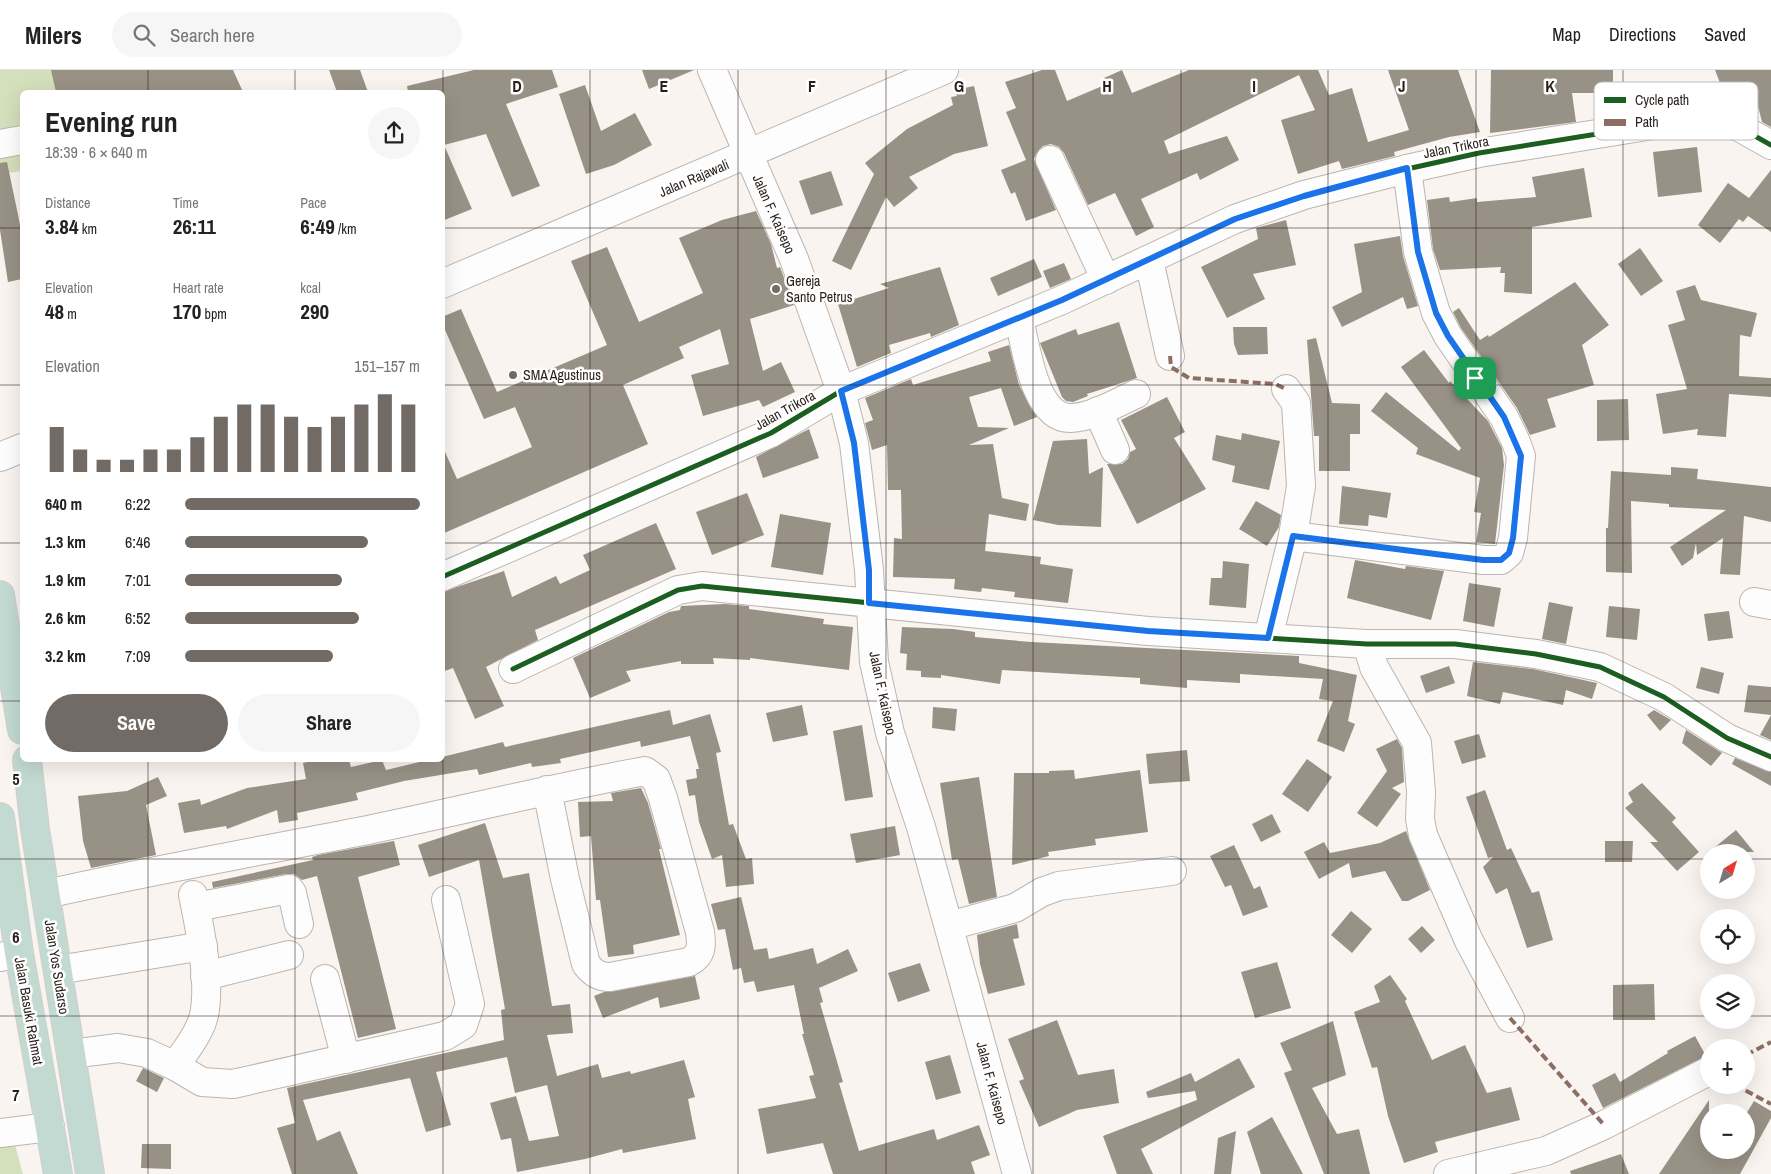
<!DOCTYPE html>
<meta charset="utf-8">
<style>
body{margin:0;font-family:"Archivo Narrow",sans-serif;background:#f6f6f6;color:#222;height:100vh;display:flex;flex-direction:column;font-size:19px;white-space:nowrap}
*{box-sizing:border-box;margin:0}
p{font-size:16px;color:#767676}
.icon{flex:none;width:28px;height:28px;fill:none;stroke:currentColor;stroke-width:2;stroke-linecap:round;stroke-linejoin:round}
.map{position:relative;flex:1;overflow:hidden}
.drawer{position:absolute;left:20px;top:20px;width:425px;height:672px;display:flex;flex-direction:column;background:#fff;border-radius:8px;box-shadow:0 5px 20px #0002}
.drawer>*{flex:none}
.needle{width:32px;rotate:38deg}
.controls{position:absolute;left:1700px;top:774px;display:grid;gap:10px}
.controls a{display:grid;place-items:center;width:55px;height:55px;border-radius:50%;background:#fff;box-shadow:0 5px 20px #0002;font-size:25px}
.pin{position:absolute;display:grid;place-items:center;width:42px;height:42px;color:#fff;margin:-21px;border-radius:10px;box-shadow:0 2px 8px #0006}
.round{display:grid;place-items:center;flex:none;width:52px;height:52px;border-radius:26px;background:#f6f6f6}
.summary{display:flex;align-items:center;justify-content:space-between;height:85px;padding:0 25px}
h1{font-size:28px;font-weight:700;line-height:38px}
.metrics{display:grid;grid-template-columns:repeat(3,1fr);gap:8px;height:85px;padding:5px 25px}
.metrics div{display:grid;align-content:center}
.metrics b{font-size:21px;font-weight:700}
.metrics small{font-size:14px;font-weight:400}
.metrics p{font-size:14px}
.chart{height:140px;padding:10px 25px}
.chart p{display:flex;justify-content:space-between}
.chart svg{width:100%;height:90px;margin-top:5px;stroke:#726a65;stroke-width:6}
.button{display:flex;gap:10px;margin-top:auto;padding:10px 25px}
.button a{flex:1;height:58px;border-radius:30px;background:#726a65;color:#fff;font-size:20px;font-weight:700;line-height:58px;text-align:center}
.button a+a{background:#f6f6f6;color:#222}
ul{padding:0 25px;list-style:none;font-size:16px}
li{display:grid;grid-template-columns:80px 60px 1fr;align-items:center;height:38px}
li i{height:12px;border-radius:6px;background:#726a65}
header{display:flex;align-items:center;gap:30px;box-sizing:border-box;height:70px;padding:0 25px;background:#fff;border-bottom:1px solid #e0e0e0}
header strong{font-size:24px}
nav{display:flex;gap:28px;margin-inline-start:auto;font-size:18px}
.search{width:350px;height:45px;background:#f6f6f6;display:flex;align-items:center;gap:12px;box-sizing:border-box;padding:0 18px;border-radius:28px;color:#767676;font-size:19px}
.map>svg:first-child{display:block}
.green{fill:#d4dfbb}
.building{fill:#989186}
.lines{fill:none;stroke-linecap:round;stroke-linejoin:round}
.minor-casing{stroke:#bcb5b0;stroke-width:30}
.highway-casing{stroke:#d2cecc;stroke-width:30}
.minor{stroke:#fefdfd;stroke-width:28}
.highway{stroke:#c2dad1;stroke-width:28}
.quiet{stroke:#8d6e63;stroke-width:4;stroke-dasharray:8 4;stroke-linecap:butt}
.cycleway-casing{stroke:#fff;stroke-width:8}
.cycleway{stroke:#1b5e20;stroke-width:5}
.route-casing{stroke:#fff;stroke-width:10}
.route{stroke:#1a73e8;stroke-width:6}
.grid{fill:none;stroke:#291f1a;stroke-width:1;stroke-opacity:0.55}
.poi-dot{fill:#726a65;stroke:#fff;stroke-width:2}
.labels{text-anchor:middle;stroke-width:5;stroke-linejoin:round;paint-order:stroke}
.street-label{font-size:14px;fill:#291f1a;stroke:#fff}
.poi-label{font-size:14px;fill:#291f1a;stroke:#fff;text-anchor:start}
.key{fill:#fff;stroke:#bfbcba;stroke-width:1}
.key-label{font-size:14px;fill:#291f1a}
.grid-label{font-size:16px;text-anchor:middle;font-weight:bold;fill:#291f1a;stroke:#fff;stroke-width:5;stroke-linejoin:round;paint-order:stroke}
</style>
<header>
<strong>Milers</strong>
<div class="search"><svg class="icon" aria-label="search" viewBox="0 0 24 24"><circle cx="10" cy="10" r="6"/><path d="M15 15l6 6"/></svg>Search here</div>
<nav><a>Map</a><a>Directions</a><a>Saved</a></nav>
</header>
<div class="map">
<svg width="1771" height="1104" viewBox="0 0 1771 1104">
<rect width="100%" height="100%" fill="#f9f4f0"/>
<g class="green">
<polygon points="0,0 63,0 67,22 22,22 22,101 0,104"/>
<polygon points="15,1075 23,1104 0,1104 0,1078"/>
</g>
<g class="building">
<polygon points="51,0 233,0 243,22 56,22"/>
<polygon points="329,0 360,0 368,22 337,22"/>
<polygon points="474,0 552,0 558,17 506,34 540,116 512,127 486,64 444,75 472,139 442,151 442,22 408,22 407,16"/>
<polygon points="642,0 694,0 649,19"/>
<polygon points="1042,0 1055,0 1067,31 1107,14 1104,8 1122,0 1132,23 1189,0 1318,0 1329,25 1352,18 1368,72 1409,60 1388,0 1458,0 1480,62 1449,67 1394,82 1395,86 1342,99 1339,91 1298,104 1281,50 1315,40 1299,5 1164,71 1169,84 1227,66 1239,90 1200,110 1197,103 1141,129 1154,157 1136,166 1115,123 1088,135 1064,83 1059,77 1051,74 1043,76 1038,81 1034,89 1056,140 1026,151 1015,122 1011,124 1001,100 1026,90 1006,42 1016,38 1005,12"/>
<polygon points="1491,0 1613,0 1613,23 1572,23 1576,52 1490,63"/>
<polygon points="1715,0 1771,0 1771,57 1762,52 1757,32 1737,40 1730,39"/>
<polygon points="585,15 601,61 635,43 652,75 614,95 586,104 559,24"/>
<polygon points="974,16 988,76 954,84 909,107 918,118 894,137 886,127 851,200 832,191 874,104 865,93 907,59 953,35 951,27 957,26 955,20"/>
<polygon points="1697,77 1702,122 1658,127 1653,82"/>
<polygon points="7,92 22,164 22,209 8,212 0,160 0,93"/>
<polygon points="1584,98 1592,147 1532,157 1532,224 1504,222 1505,203 1500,203 1501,197 1440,200 1433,179 1427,130 1449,127 1450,132 1477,128 1477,132 1536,127 1532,107"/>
<polygon points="1771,100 1771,162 1748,146 1743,152 1739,149 1720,173 1698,155 1728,113 1749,128"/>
<polygon points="831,101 843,135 811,145 799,111"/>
<polygon points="756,141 771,174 777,198 780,197 794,235 750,249 763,301 781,292 795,322 763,337 759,330 703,346 691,305 729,294 720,259 679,277 684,288 623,315 648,374 442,464 442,375 457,409 532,377 515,337 484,349 442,253 442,247 461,239 497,322 607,275 571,191 607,177 639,252 703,223 679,168 722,150"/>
<polygon points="1286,150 1296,195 1253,204 1265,229 1227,248 1201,197 1258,169 1256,158"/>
<polygon points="1400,166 1403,186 1418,236 1407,239 1403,227 1342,257 1332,237 1362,222 1354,174"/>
<polygon points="1640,178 1663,211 1641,226 1618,194"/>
<polygon points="1034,189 1042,207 998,226 990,208"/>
<polygon points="1064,193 1071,209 1050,218 1043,201"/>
<polygon points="940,197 959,255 931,267 930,263 889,275 891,283 857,297 838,234 889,218 880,214"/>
<polygon points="1575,212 1609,255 1582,275 1594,315 1547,329 1556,357 1530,365 1517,338 1461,258 1453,242 1459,238 1480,270 1488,265 1489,267"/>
<polygon points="1695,215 1701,230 1757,243 1751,267 1740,265 1739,306 1771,308 1771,327 1729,324 1726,367 1697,365 1698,359 1663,364 1656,324 1687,319 1668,255 1685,250 1676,221"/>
<polygon points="1119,252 1137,308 1087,324 1088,326 1073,332 1066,331 1062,327 1040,273 1076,259 1078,265"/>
<polygon points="1233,257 1267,257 1268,284 1238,285 1234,274"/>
<polygon points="1316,268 1332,333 1360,334 1360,364 1350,364 1350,401 1319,401 1319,366 1314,366 1307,270"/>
<polygon points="1009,275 1019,315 1037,347 1014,356 1001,318 969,327 978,357 1009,358 969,375 993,374 1002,428 1029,434 1026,451 989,444 985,481 1041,487 1040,494 1073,499 1068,533 1014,527 1015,522 982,518 981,522 954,519 955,509 893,507 894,468 902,469 901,420 888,420 887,375 872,380 865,353 873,350 865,328 911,309 913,315 991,291 988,282"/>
<polygon points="1424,280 1449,313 1450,311 1488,351 1502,378 1504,395 1495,474 1476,472 1481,443 1474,442 1480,408 1416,384 1418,378 1371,341 1386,322 1459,381 1461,378 1401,297"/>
<polygon points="1167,327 1185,362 1174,368 1206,419 1137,454 1107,394 1122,394 1128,389 1130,382 1136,379 1121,350"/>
<polygon points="1628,329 1629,370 1597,371 1597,330"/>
<polygon points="809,359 819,388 763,408 756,387"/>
<polygon points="1242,363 1280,371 1269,420 1232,412 1235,396 1212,390 1216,365 1241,370"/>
<polygon points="1087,369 1089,404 1103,397 1101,457 1058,455 1033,450 1053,371"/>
<polygon points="1671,397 1698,399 1697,409 1771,417 1771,452 1744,446 1740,505 1720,504 1723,468 1697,485 1696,473 1693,488 1682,496 1670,477 1726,440 1669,437 1669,434 1631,431 1632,503 1606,502 1606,458 1608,458 1611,401 1671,405"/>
<polygon points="1342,416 1391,423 1387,448 1369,445 1368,456 1339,454"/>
<polygon points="747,423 764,465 712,485 696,442"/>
<polygon points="1256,431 1281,445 1279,457 1267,476 1239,459"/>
<polygon points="780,444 831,453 823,505 771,497"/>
<polygon points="656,453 676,499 535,560 538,570 486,597 504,636 475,649 453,598 442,602 442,522 504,501 512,527 556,506 560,514 590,500 583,485"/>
<polygon points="1355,490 1405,499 1406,496 1444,501 1431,550 1347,528"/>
<polygon points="1223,491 1249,494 1246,538 1209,535 1211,508 1222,508"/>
<polygon points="1469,513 1501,518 1494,557 1463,551"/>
<polygon points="1549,532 1573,537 1566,574 1542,569"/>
<polygon points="725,534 749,536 749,539 824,549 823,554 853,557 849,600 750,588 750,590 713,588 714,594 681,594 681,591 626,601 631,611 590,628 573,588 669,542 680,540 681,536"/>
<polygon points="1609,536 1640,539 1637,570 1606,567"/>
<polygon points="1729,541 1733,568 1708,571 1704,544"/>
<polygon points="902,557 953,559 975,562 975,567 1031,572 1299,586 1299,593 1357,605 1348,651 1355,654 1344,682 1317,671 1333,631 1319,629 1323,609 1240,604 1240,613 1187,610 1187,618 1140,614 1140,608 1002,600 1000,614 941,605 941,608 921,607 921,601 906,600 907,584 900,583"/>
<polygon points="1473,592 1533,599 1597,613 1592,629 1566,620 1563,635 1503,622 1500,634 1467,626"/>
<polygon points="1449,596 1455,613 1426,623 1420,606"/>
<polygon points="1701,597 1724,603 1719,624 1696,618"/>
<polygon points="1748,615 1771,617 1771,670 1760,665 1771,645 1744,642"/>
<polygon points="802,635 808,665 773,672 766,643"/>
<polygon points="933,637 957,639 955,661 932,658"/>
<polygon points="670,640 673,655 710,644 721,682 716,683 729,755 733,754 746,789 752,788 754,814 726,817 722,785 712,789 699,752 695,725 689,726 686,710 697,708 696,699 699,699 690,666 641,677 640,671 560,689 561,693 532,697 531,693 479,705 477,699 404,711 356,723 358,730 297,743 298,750 279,753 277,740 227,759 226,756 184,763 178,733 200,729 201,735 247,718 306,709 303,693 316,690 349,690 351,697 382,690 386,700 428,690 442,690 442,687 503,672 505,677"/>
<polygon points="1654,640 1671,650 1660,661 1647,645"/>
<polygon points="862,655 873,727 845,731 833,661"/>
<polygon points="1686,660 1722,683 1711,696 1682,673"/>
<polygon points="1479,664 1486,687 1462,694 1454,671"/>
<polygon points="1397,669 1402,678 1404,712 1392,718 1401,724 1377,757 1357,743 1387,701 1376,679"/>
<polygon points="1187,680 1190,711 1149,714 1146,684"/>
<polygon points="1735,688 1771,702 1771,716 1732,694"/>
<polygon points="1307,689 1332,707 1308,742 1282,724"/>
<polygon points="1074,700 1075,709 1140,700 1148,762 1095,769 1096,775 1048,782 1049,786 1012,795 1014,703 1049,703 1049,701"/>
<polygon points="158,707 167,726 146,735 156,785 91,798 83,771 78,726 127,721"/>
<polygon points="979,707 997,827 969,834 958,789 952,790 940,713"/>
<polygon points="1642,713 1676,748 1672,752 1699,782 1677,801 1650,772 1658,772 1625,738 1633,732 1628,723"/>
<polygon points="641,718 648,733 661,779 659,779 680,865 633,875 634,884 608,887 600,830 596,830 591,766 580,767 578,732 613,731 611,723"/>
<polygon points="1485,720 1507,780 1511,778 1532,823 1539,821 1553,870 1527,878 1507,818 1496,824 1483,797 1493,787 1488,788 1466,727"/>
<polygon points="1272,744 1281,762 1261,772 1252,754"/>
<polygon points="485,753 503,808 529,803 552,936 570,934 573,963 547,965 557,1006 598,994 602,1008 630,1001 631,1004 684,990 695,1027 688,1029 696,1069 623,1083 622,1079 585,1089 517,1102 511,1068 501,1070 490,1033 516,1026 529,1071 559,1066 547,1015 515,1023 507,987 436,1002 451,1055 426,1062 410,1008 303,1030 317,1071 340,1061 358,1104 292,1104 277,1058 295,1053 287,1018 504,970 501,940 505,939 479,790 429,807 418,775"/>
<polygon points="895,756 900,785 856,793 850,764"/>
<polygon points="1736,760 1754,782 1709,782"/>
<polygon points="1406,761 1430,820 1408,831 1402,831 1385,801 1352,808 1349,793 1319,809 1304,782 1324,772 1330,783 1380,773"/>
<polygon points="394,771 400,795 358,807 396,959 358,968 317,806 302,810 294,804 286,804 213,818 212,812 313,790 312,787 318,785"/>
<polygon points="1605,771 1633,771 1632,792 1605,792"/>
<polygon points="1234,775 1254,819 1260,816 1268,837 1243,846 1231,815 1225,817 1210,786"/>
<polygon points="741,827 754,880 767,878 769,889 813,878 817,894 848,879 858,901 819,918 823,932 820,933 843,1012 839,1013 859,1081 934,1059 937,1070 979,1055 990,1085 971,1092 975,1104 833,1104 823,1073 767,1084 758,1039 816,1028 809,1006 814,1005 802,964 804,964 794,915 757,922 754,911 744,913 741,898 733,900 725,859 718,860 711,834"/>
<polygon points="1351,841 1372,859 1352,883 1331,865"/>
<polygon points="1017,854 1019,868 1013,869 1025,915 988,924 980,894 977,865"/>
<polygon points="1422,856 1435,870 1421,883 1408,869"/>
<polygon points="1277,892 1291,938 1255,948 1241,902"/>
<polygon points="920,893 930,921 898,932 888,903"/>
<polygon points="1390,905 1407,929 1405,931 1432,990 1465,975 1487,1023 1511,1017 1520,1050 1435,1072 1438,1082 1404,1093 1388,1046 1377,997 1372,998 1354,942 1380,932 1374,916"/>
<polygon points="695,906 700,929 660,938 658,927 603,948 594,926 604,922"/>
<polygon points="1654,914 1655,950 1613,950 1613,915"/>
<polygon points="1057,950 1078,1005 1114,999 1119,1033 1077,1040 1039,1057 1019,1011 1024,1009 1008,969"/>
<polygon points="1333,951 1346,1005 1312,1018 1337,1064 1359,1059 1370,1104 1324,1104 1284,1003 1292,1000 1280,973"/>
<polygon points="1695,966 1706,986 1603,1038 1592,1015 1615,1003 1620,1012 1668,983 1667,981"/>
<polygon points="950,985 961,1023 936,1030 925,992"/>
<polygon points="1239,988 1255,1017 1141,1079 1153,1104 1117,1104 1103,1066 1197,1030 1195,1021 1148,1028 1146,1022 1191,1003 1195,1012"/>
<polygon points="143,998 164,1008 157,1022 136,1011"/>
<polygon points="1709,1030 1709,1080 1746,1080 1746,1044 1754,1031 1771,1041 1771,1048 1740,1104 1659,1104"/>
<polygon points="1272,1047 1303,1104 1261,1104 1247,1062"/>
<polygon points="1236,1061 1231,1104 1214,1104 1218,1068"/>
<polygon points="142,1074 171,1074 171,1099 141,1098"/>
<polygon points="1621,1084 1629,1104 1571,1104 1570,1101"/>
</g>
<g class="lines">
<defs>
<g id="minor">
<polyline points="712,0 794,189 841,321 854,373 869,500 874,592 890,663 921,757 1017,1104"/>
<polyline points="0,74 22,70"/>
<polyline points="1050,90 1106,210"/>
<polyline points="1149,190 1170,286"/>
<polyline points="442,214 944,0"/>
<path d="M1019 249C1026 276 1034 349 1071 348 1093 347 1116 333 1136 324"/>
<polyline points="1098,341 1115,380"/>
<polyline points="0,387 22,378"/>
<polyline points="1293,466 1483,490 1501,490 1509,483 1513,468 1521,386 1516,372 1504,347 1448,266 1436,243 1418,182 1407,99"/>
<polyline points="442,507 771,363 841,321 1062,230 1235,149 1304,125 1407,99 1479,83 1678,51 1715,51 1739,57 1771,75"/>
<polyline points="1754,532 1771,535"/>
<polyline points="1268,568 1293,466 1301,416 1296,333 1286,319"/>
<polyline points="1367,574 1374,597 1417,673 1421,722 1420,749 1423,765 1469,871 1510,948"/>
<polyline points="513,599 678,520 702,516 1148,561 1367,574 1455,574 1536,584 1600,597 1664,627 1727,668 1771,687"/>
<path d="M46 824C153 800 260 781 368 760 460 741 552 718 645 701L656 709 663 728 700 862C702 876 702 885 689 892L610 907C599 907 593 903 586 894L565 809 547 720"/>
<polyline points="196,837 289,819 292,823 299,854"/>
<polyline points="949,856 1015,838 1042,822 1059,816 1172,801"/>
<polyline points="0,887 19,883"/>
<polyline points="58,900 203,876"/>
<polyline points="205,906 289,885"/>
<polyline points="325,909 346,989"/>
<polyline points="71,984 118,978 147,983 175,996 202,1012 233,1014 445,966 463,955 470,934 446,830"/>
<path d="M175 996C185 981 200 963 204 945 211 912 200 859 193 825"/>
<polyline points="0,1063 50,1057"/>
<polyline points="1448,1104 1546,1081 1604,1055 1709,1001"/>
</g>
<g id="highway">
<polyline points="0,525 22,660"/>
<polyline points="27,690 35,759 90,1104"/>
<polyline points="0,747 19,883 58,1104"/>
</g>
</defs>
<use href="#minor" class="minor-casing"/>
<use href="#highway" class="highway-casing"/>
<use href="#minor" class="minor"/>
<use href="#highway" class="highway"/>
<g class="quiet">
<polyline points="1407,99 1414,165 1424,203"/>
<polyline points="1170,286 1171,297 1189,308 1275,314 1286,319"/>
<polyline points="1510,948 1604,1055"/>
<polyline points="1746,985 1771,972"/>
<polyline points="1735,1015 1771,1034"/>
</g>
<defs>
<g id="cycleway">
<polyline points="442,507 771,363 841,321 1062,230 1235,149 1304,125 1407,99 1479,83 1678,51 1715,51 1739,57 1771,75"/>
<polyline points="513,599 678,520 702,516 1148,561 1367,574 1455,574 1536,584 1600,597 1664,627 1727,668 1771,687"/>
</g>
</defs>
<use href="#cycleway" class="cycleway-casing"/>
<use href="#cycleway" class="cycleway"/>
</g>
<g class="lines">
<defs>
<polygon id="route" points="1407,98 1418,182 1436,243 1448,266 1504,347 1521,386 1513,468 1509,483 1501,490 1483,490 1293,466 1268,568 1148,561 869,533 869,500 854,373 841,321 1062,230 1235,149 1304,126"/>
</defs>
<use href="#route" class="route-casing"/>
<use href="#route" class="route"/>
</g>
<path class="grid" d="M148 0V22M295 0V22M443 0V1104M590 0V1104M738 0V1104M886 0V1104M1033 0V1104M1181 0V1104M1328 0V1104M1476 0V1104M1623 0V1104M0 158H22M442 158H1771M0 315H22M442 315H1771M0 473H22M442 473H1771M0 631H22M442 631H1771M148 690V1104M295 690V1104M0 789H1709M1746 789H1771M0 946H1709M1746 946H1771"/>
<g class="poi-dot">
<circle cx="776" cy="219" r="5"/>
<circle cx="513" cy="305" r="5"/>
</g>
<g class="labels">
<g class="street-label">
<text transform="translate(1456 77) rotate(-11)" y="5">Jalan Trikora</text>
<text transform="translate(694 108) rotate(-23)" y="5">Jalan Rajawali</text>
<text transform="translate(774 144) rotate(66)" y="5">Jalan F. Kaisepo</text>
<text transform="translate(785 340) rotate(-29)" y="5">Jalan Trikora</text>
<text transform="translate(883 623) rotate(78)" y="5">Jalan F. Kaisepo</text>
<text transform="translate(57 897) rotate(81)" y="5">Jalan Yos Sudarso</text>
<text transform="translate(29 941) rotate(80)" y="5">Jalan Basuki Rahmat</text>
<text transform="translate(992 1013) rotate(75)" y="5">Jalan F. Kaisepo</text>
</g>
<g class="poi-label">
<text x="786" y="216">Gereja<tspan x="786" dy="16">Santo Petrus</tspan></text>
<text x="523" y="310">SMA Agustinus</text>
</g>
</g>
<rect x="1594" y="12" width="164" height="58" rx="8" class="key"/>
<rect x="1604" y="27" width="22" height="6" fill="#1b5e20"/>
<rect x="1604" y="49" width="22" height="7" fill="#8d6e63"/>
<g class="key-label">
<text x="1635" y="35">Cycle path</text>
<text x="1635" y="57">Path</text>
</g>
<g class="grid-label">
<text x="517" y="22">D</text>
<text x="664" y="22">E</text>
<text x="812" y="22">F</text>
<text x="959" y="22">G</text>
<text x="1107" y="22">H</text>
<text x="1254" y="22">I</text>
<text x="1402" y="22">J</text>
<text x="1550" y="22">K</text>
<text x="16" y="715">5</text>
<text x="16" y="873">6</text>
<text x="16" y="1031">7</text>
</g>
</svg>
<div class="controls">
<a><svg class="needle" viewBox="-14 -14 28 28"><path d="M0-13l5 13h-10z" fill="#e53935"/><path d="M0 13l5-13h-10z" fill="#767676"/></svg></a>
<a><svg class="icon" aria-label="locate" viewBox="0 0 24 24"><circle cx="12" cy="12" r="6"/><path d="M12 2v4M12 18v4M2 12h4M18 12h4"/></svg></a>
<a><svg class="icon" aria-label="layers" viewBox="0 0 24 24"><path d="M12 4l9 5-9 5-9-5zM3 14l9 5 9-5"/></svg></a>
<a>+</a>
<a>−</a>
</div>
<div class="pin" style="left:1475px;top:308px;background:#1e9e55"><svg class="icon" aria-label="arrive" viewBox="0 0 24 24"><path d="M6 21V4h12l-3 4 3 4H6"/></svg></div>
<section class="drawer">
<div class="summary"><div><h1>Evening run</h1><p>18:39 · 6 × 640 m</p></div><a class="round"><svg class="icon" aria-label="share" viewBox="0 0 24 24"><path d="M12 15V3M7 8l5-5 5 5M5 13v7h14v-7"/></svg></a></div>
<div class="metrics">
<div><p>Distance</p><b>3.84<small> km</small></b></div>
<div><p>Time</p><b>26:11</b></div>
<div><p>Pace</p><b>6:49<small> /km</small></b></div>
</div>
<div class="metrics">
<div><p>Elevation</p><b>48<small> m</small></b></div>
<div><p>Heart rate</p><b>170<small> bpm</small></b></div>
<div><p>kcal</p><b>290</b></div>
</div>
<div class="chart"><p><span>Elevation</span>151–157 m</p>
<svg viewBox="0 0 160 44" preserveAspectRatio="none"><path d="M5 44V22M15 44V33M25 44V38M35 44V38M45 44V33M55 44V33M65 44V27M75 44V17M85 44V11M95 44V11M105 44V17M115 44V22M125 44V17M135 44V11M145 44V6M155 44V11"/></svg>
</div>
<ul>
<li><b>640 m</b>6:22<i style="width:100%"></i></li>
<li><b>1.3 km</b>6:46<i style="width:78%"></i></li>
<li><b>1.9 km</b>7:01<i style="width:67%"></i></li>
<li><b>2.6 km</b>6:52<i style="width:74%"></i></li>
<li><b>3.2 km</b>7:09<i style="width:63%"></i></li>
</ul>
<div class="button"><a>Save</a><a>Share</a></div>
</section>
</div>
